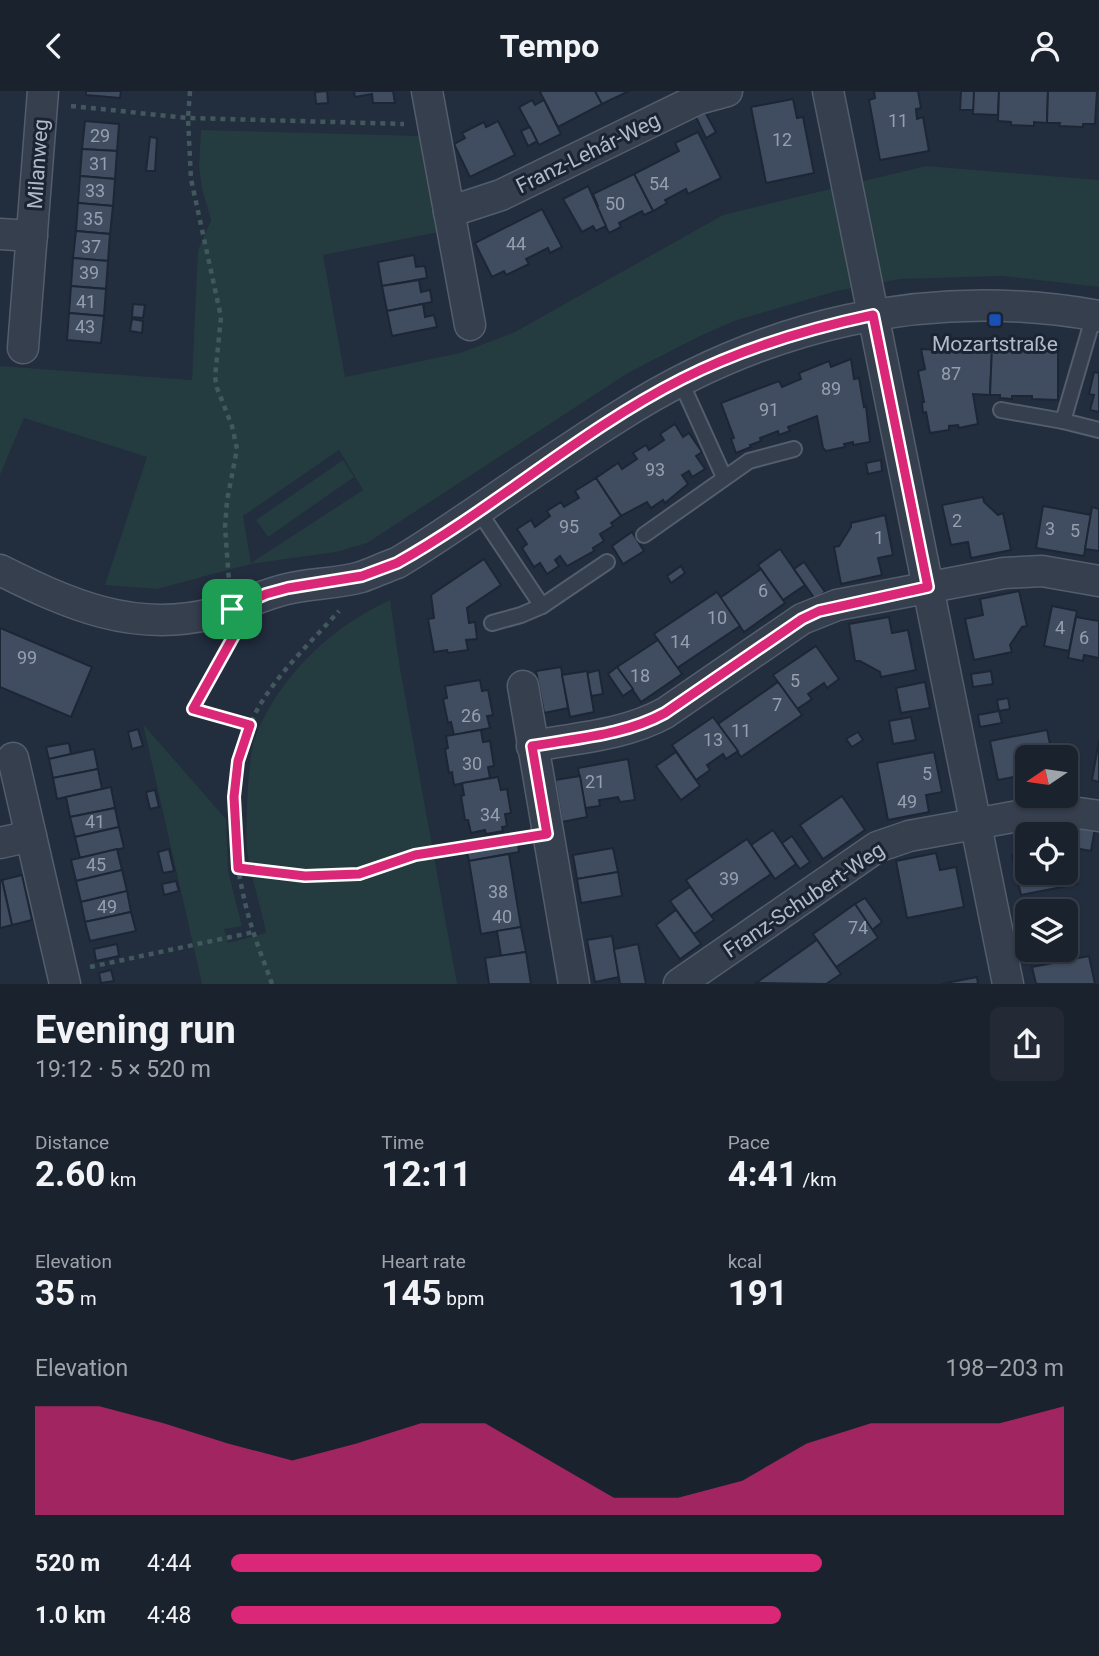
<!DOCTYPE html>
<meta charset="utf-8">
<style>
body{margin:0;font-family:Roboto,sans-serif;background:#232a36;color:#f1f3f6;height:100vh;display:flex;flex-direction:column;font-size:26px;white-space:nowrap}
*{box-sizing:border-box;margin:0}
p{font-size:23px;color:#9fa4aa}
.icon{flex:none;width:38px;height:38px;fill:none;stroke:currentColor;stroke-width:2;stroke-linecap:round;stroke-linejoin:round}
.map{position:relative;height:893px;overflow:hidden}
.drawer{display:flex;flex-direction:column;background:#1a222e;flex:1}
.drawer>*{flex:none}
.needle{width:46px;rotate:257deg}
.buttons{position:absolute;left:1015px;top:654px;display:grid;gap:14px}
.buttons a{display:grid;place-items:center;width:63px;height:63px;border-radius:10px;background:#1a222e;box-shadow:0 2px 5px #0004,0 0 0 2px #383f4a;font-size:35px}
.pin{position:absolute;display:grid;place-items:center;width:60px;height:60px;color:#fff;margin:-30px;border-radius:14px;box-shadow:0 4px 10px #0006}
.round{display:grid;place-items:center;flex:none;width:74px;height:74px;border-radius:10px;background:#232a36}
.head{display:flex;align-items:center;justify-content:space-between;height:119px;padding:0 35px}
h1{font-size:38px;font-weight:700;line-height:52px}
.stats{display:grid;grid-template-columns:repeat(3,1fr);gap:10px;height:119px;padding:7px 35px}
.stats div{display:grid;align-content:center}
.stats b{font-size:35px;font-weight:700}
.stats small{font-size:19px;font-weight:400}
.stats p{font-size:19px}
.chart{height:196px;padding:14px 35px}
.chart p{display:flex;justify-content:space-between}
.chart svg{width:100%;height:126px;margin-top:7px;fill:#db2777;opacity:.7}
ul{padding:0 35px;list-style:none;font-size:23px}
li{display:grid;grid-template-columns:112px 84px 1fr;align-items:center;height:52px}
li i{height:18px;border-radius:9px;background:#db2777}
header{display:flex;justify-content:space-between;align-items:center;height:91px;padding:0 35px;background:#1a222e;font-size:32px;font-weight:700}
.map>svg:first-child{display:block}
.green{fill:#243b3f;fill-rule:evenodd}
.building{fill:#404d60;stroke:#1d2635;stroke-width:2}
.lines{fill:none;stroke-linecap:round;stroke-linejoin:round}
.service-casing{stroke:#545d6c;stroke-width:18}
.minor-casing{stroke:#545d6c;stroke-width:33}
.path{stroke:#42585c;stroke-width:4.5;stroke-dasharray:5 5;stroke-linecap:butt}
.service{stroke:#363f4e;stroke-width:14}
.minor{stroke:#363f4e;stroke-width:30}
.route-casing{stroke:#fff;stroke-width:14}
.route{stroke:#db2777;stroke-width:9}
.transit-dot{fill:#1a4fb4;stroke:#1b2433;stroke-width:2.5}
.labels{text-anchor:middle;stroke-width:6;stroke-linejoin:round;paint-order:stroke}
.number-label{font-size:18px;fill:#959faf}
.street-label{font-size:21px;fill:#b1bac9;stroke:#1b2433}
.poi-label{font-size:21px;fill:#b1bac9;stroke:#1b2433}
</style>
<header><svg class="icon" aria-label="back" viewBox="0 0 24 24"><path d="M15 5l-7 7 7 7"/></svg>Tempo<svg class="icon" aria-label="person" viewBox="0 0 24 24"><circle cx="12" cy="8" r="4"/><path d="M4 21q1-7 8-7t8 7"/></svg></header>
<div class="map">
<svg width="1099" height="893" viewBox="0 0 1099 893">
<rect width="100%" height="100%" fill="#222d3e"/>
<g class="green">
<path d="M201 39 422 45 439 141 323 164 345 286 460 262 515 241 723 124 926 75 1099 89V196L1002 185 900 188 837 200 734 230 698 246 628 282 367 452 336 461 251 473 157 498 105 494 147 366 24 327 0 384V275L192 289 198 159 211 129 202 98 199 75ZM339 359 363 399 251 472 243 425Z"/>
<polygon points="343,369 354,386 268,446 256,429"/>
<path d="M390 509 400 577 457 893H202L143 633 226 728 228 780 242 835 224 838 228 852 266 842C261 815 251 787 247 759 245 739 248 664 255 647 278 586 332 535 390 509Z"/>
</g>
<g class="building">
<polygon points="86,0 121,0 120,7 86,4"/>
<polygon points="327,0 328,12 316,13 315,1"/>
<polygon points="354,0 393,0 395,12 373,12 372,3 355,6"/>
<polygon points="542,0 595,0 602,13 558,36 540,1"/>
<polygon points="595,0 629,0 602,13"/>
<polygon points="874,0 918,0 921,17 916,18 917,28 923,26 929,60 880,69 869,9 875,7"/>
<polygon points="961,0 974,0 974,19 960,19"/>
<polygon points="974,0 999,0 998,24 973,23"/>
<polygon points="999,0 1048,0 1047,32 1034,31 1034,35 1011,34 1011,31 998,30"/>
<polygon points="1048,0 1097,0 1095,33 1083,33 1083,36 1059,35 1060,32 1047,32"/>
<polygon points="793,8 797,27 803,26 814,82 766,92 751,16"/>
<polygon points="532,9 535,14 544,9 561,43 539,54 519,16"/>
<polygon points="705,21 716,41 706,47 696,26"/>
<polygon points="85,30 119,33 117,60 82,58"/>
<polygon points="498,30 515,64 470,86 454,53 465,47 462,42 484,31 486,36"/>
<polygon points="530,36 537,50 528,55 521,40"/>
<polygon points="698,41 721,87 688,103 686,98 665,109 667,112 653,120 634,83 679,60 675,52"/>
<polygon points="150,46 157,47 155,80 146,80"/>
<polygon points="82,58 117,60 115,88 80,85"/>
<polygon points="634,83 653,120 644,124 642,120 619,132 621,136 609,142 596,116 598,115 593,103"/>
<polygon points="80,85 115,88 113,115 78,112"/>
<polygon points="588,95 606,135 596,140 593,135 582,141 563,108"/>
<polygon points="78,112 113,115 110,143 76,140"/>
<polygon points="542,118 562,156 550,162 548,157 526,168 529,173 506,184 504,180 492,186 475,152"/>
<polygon points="76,140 110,143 108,170 73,167"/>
<polygon points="414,164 416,176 425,175 427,187 382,195 378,171"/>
<polygon points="73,167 108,170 106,198 71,195"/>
<polygon points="419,189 421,201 430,199 432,211 387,220 382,195"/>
<polygon points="71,195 106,198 104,225 69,222"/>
<polygon points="133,213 145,214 143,227 132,226"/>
<polygon points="423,213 425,226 434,224 437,236 392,245 387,220"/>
<polygon points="69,222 104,225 101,252 67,249"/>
<polygon points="132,228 143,230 142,242 130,240"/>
<polygon points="940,254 968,255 969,260 992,261 990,304 973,303 978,333 959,337 958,334 949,335 949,339 930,342 926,321 923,322 922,311 924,311 918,280 925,278 921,258 939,259"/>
<polygon points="992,255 1058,257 1058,309 1032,308 1032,305 1012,305 1012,308 1000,307 1000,304 990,304"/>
<polygon points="851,268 854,288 859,287 864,316 866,315 870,351 853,354 853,351 844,353 845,356 826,360 823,357 817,325 788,336 790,340 779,344 778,340 760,347 761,350 750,354 751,356 736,362 731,348 734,347 721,312 779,290 782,296 801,288 799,282 829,270 831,276"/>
<polygon points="1094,281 1099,282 1099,321 1090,319 1094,304 1089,303"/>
<polygon points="675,333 683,346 689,342 702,361 696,365 705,378 692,386 689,380 682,384 688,393 665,412 663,409 651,417 647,411 621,425 596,387 618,372 622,378 637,368 633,362 646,354 649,359 664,349 660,343"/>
<polygon points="881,369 882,380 868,383 866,372"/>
<polygon points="596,387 621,425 611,432 613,435 600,443 604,450 593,457 594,460 567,475 560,465 555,469 559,475 547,483 540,472 534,476 522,457 527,453 517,438 531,429 535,436 550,425 547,420 561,411 564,416 579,407 575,400"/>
<polygon points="983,406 984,411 998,424 1003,422 1011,459 971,467 968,451 951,454 942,414"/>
<polygon points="1043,415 1091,424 1084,465 1036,457"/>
<polygon points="1092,416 1099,418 1099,460 1085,458"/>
<polygon points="885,424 893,464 878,467 882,484 841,493 834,456 839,455 851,436 851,432"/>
<polygon points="632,441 644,460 623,473 612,455"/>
<polygon points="780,458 805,494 783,509 758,474"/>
<polygon points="484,468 501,494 467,517 469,532 475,531 477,548 466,549 468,559 448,562 447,559 434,561 428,528 434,527 431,504"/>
<polygon points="804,471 825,501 815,508 794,478"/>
<polygon points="681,475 685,482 671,492 667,485"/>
<polygon points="761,478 785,512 744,541 720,507"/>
<polygon points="1019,500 1027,535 1022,536 1010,554 1012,561 974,569 965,528 983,524 980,508"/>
<polygon points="717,501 740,535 677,577 654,543"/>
<polygon points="1052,515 1077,520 1069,560 1044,555"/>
<polygon points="889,526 892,542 908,539 916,579 881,586 880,581 860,570 855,570 849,533"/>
<polygon points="1076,526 1099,530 1099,567 1084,564 1083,570 1068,567"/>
<polygon points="0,537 92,576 71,626 0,596"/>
<polygon points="658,549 682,583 641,611 617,576"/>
<polygon points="816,555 839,588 827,597 824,592 808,603 812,608 797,618 773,584"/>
<polygon points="561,576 568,617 544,622 536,580"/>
<polygon points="617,576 633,598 623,605 608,583"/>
<polygon points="599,579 603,603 591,605 587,582"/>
<polygon points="587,580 594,621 570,626 562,584"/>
<polygon points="991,580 993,593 973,596 971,583"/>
<polygon points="480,589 482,600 488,599 493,624 487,625 490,637 454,644 451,631 448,632 443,608 447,607 445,595"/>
<polygon points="778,591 802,624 741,666 718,633"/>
<polygon points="925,591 930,617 901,622 896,597"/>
<polygon points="1008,607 1010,618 999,620 997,609"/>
<polygon points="999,620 1002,632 980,636 978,624"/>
<polygon points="713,626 738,660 726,668 723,663 707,674 710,679 696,689 672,654"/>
<polygon points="911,626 916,649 893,653 889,630"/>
<polygon points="138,638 143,655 132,658 128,641"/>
<polygon points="481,639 483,651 490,650 494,675 488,676 490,687 454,694 452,681 449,682 445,658 448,657 446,645"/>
<polygon points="1047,639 1053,667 1027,667 1027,700 1017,703 1014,686 998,689 990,650"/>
<polygon points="858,641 863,649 852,656 846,648"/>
<polygon points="1099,649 1099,691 1092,689"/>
<polygon points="69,652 71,663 49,668 46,656"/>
<polygon points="94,658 98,678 53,687 49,668"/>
<polygon points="676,661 700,695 681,709 656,675"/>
<polygon points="934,661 942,701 926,704 929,721 888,729 877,672"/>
<polygon points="628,668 635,709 620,711 618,706 599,709 600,715 585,717 578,677"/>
<polygon points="98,678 102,698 57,708 53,687"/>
<polygon points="580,685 587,726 562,731 555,689"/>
<polygon points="498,686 501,699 507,698 511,722 505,723 507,735 502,736 503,740 486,743 485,739 471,742 468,729 465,729 461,705 464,704 462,692"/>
<polygon points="111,696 115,717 70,726 66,706"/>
<polygon points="155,699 159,716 150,718 146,701"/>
<polygon points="842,705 865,739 823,768 800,734"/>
<polygon points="115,717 119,736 75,746 70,726"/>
<polygon points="1067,732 1095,737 1091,760 1069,756"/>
<polygon points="119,736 124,757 80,767 75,746"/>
<polygon points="1066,738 1077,793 1021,804 1012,764 1027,761 1027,782 1066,782 1066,744 1036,744"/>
<polygon points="773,739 796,773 775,788 751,754"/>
<polygon points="792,745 810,771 800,778 782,752"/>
<polygon points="747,748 771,783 710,825 686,789"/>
<polygon points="518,752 519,761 469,770 467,761"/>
<polygon points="613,757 618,781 577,788 573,764"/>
<polygon points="117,758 122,779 76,790 71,769"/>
<polygon points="169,758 174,780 163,782 158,761"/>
<polygon points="936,762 940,779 956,776 964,816 907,827 896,770"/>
<polygon points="509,763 521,836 481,843 469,770"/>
<polygon points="122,779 127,800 81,811 76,790"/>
<polygon points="618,781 622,805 581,812 577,788"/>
<polygon points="22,784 32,829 12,834 2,789"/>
<polygon points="2,789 12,834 0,837 0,790"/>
<polygon points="176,790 179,800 164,804 162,793"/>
<polygon points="690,796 714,829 694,843 670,810"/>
<polygon points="127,800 131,821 85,831 81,811"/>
<polygon points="865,807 882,831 872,839 855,813"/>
<polygon points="1061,812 1063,821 1039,821 1038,817"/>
<polygon points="855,813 878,847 836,876 813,843"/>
<polygon points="676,819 701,853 680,868 656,834"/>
<polygon points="131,821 136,840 90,850 85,831"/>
<polygon points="521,836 526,861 501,865 497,840"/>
<polygon points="612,845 619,886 595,891 587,849"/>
<polygon points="817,849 841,883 826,893 756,892"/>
<polygon points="117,853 119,865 96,870 94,858"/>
<polygon points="638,853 646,893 620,893 614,858"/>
<polygon points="526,861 531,893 489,893 485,867"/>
<polygon points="1089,865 1095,893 1036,893 1032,876"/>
<polygon points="111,879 114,890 101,892 99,882"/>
<polygon points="977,886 978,893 941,893"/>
</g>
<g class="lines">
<defs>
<g id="service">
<polyline points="680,289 724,386"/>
<polyline points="1001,319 1063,330 1099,339"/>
<polyline points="1063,330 1094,224"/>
<polyline points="478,419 542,515"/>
<polyline points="644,444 749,370 794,358"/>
<polyline points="492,532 521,524 542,515 607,471"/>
</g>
<g id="minor">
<polyline points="427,0 470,234"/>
<polyline points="828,0 1008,893"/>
<polyline points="449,121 501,104 698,8 727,0"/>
<polyline points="0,143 32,145"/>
<polyline points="23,257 43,0"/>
<path d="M0 479C68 513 133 542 211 523 237 517 261 504 287 498 311 492 337 493 361 486 373 482 385 476 397 472 421 458 444 442 468 426 518 392 567 358 618 326 763 233 928 194 1099 225"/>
<polyline points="523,595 574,893"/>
<path d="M532 655C577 647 625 644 665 622L802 528 837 514 1004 482 1042 480 1099 490"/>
<polyline points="13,667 65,893"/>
<polyline points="0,752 31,745"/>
<polyline points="679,893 877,756 909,745 1045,720 1058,719 1099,725"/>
</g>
</defs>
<use href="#service" class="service-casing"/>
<use href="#minor" class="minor-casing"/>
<g class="path">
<polyline points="190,0 188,27 191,88 221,226 215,286 217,297 232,335 237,358 227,410 225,436 229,490"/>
<polyline points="71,15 188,27 404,33"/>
<polyline points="232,546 193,618 250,633"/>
<polyline points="238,777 305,785 359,783 415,764 523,747"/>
<polyline points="90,876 254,841"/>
<path d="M272 893C262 865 250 836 244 807 229 743 226 666 263 609 284 576 313 549 339 520"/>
</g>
<use href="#service" class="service"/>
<use href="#minor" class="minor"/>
</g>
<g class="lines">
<defs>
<path id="route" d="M873 224 928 496 819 520 802 528 665 622C625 644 577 647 532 655L547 743 415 764 359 783 305 785 238 777 234 706 238 670 250 634 193 618 237 539 232 518 266 503 288 497 362 485 397 472C495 417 581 339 682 288 743 257 807 238 873 224Z"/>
</defs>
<use href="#route" class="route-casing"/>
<use href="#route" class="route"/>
</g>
<rect class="transit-dot" x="988" y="222" width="14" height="14" rx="3.5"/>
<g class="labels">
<g class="number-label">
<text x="898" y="36">11</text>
<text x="100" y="51">29</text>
<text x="782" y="55">12</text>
<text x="99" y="79">31</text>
<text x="659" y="99">54</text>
<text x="95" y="106">33</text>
<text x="615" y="119">50</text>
<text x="93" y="134">35</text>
<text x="516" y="159">44</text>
<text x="91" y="162">37</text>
<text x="89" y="188">39</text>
<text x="86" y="217">41</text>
<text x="85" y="242">43</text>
<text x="951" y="289">87</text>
<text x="831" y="304">89</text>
<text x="769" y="325">91</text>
<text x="655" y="385">93</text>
<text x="957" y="436">2</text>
<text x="569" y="442">95</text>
<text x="1050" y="444">3</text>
<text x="1075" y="446">5</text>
<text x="879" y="453">1</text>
<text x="763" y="506">6</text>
<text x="717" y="533">10</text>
<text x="1060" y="543">4</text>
<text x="1084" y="553">6</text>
<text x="680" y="557">14</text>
<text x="27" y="573">99</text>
<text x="640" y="591">18</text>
<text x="795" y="596">5</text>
<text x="777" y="620">7</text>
<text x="471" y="631">26</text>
<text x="741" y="646">11</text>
<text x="713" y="655">13</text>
<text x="472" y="679">30</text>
<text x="927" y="689">5</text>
<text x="595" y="697">21</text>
<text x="907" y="717">49</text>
<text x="490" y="730">34</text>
<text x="95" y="737">41</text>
<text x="96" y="780">45</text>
<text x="729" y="794">39</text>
<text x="498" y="807">38</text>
<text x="107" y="822">49</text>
<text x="502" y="832">40</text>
<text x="858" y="843">74</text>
</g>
<g class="street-label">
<text transform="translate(588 62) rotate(-26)" y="7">Franz-Lehár-Weg</text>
<text transform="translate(38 73) rotate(-86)" y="7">Milanweg</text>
<text transform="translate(804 809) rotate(-34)" y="7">Franz-Schubert-Weg</text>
</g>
<g class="poi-label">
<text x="995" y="260">Mozartstraße</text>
</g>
</g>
</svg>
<div class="buttons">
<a><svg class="needle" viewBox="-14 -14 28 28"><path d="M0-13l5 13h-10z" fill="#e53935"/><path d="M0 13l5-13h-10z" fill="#9fa4aa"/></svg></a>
<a><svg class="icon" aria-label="locate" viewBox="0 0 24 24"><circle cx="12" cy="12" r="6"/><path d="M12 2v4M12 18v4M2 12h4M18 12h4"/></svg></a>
<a><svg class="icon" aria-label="layers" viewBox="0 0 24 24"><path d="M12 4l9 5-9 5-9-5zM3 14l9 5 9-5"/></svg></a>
</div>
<div class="pin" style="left:232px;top:518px;background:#1e9e55"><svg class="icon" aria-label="arrive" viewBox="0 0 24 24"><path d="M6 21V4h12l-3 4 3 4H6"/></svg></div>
</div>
<section class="drawer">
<div class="head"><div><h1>Evening run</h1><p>19:12 · 5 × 520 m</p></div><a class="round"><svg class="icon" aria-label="share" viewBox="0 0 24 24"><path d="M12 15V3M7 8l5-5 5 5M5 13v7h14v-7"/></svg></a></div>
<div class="stats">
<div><p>Distance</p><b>2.60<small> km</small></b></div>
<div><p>Time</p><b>12:11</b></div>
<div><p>Pace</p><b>4:41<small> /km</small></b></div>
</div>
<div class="stats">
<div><p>Elevation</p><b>35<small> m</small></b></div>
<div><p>Heart rate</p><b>145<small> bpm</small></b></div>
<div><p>kcal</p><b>191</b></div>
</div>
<div class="chart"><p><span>Elevation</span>198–203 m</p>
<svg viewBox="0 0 160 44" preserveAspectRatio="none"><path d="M0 44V6L10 6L20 12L30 19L40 25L50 19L60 12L70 12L80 25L90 38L100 38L110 32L120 19L130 12L140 12L150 12L160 6V44z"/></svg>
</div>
<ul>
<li><b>520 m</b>4:44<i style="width:71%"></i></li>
<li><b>1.0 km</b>4:48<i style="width:66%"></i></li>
</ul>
</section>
